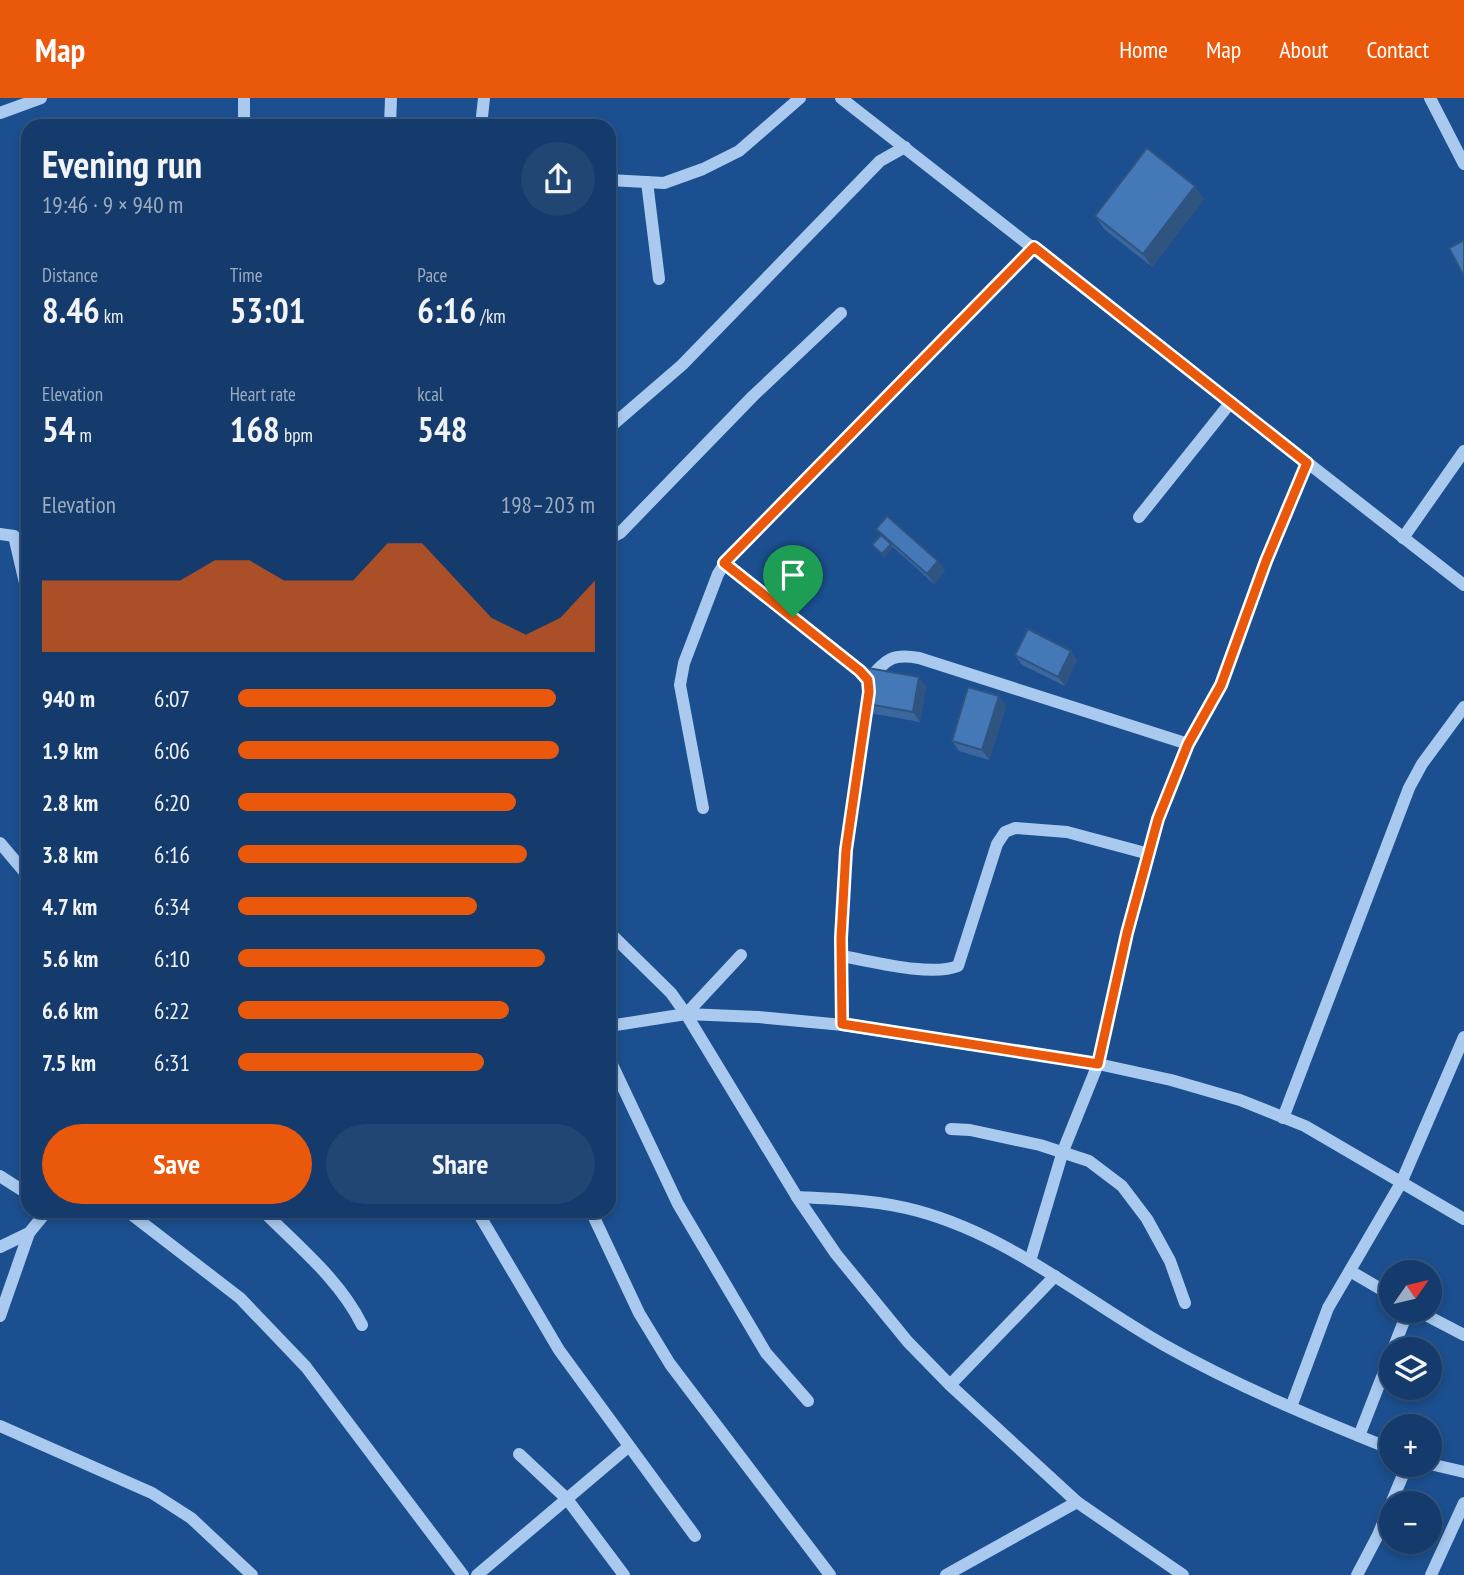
<!DOCTYPE html>
<meta charset="utf-8">
<style>
body{margin:0;font-family:"PT Sans Narrow",sans-serif;background:#214673;color:#f1f3f6;height:100vh;display:flex;flex-direction:column;font-size:26px;white-space:nowrap}
*{box-sizing:border-box;margin:0}
p{font-size:23px;color:#9dadc1}
.icon{flex:none;width:38px;height:38px;fill:none;stroke:currentColor;stroke-width:2;stroke-linecap:round;stroke-linejoin:round}
.map{position:relative;flex:1;overflow:hidden}
.drawer{position:absolute;left:21px;top:21px;width:595px;height:1099px;display:flex;flex-direction:column;background:#143b6b;border-radius:21px;box-shadow:0 4px 10px #0003,0 0 0 2px #33557e}
.drawer>*{flex:none}
.needle{width:46px;rotate:56deg}
.fabs{position:absolute;left:1379px;top:1162px;display:grid;gap:14px}
.fabs a{display:grid;place-items:center;width:63px;height:63px;border-radius:50%;background:#143b6b;box-shadow:0 4px 10px #0003,0 0 0 2px #33557e;font-size:35px}
.pin{position:absolute;display:grid;place-items:center;width:60px;height:60px;color:#fff;margin:-72px -30px;border-radius:50% 50% 50% 0;rotate:-45deg;box-shadow:0 0 7px #0007}
.pin .icon{rotate:45deg}
.round{display:grid;place-items:center;flex:none;width:74px;height:74px;border-radius:37px;background:#214673}
.summary{display:flex;align-items:center;justify-content:space-between;height:119px;padding:0 21px}
h1{font-size:38px;font-weight:800;line-height:52px}
.metrics{display:grid;grid-template-columns:repeat(3,1fr);gap:10px;height:119px;padding:7px 21px}
.metrics div{display:grid;align-content:center}
.metrics b{font-size:35px;font-weight:800}
.metrics small{font-size:19px;font-weight:400}
.metrics p{font-size:19px}
.chart{height:196px;padding:14px 21px}
.chart p{display:flex;justify-content:space-between}
.chart svg{width:100%;height:126px;margin-top:7px;fill:#ea580c;opacity:.7}
.cta{display:flex;gap:14px;margin-top:auto;padding:14px 21px}
.cta a{flex:1;height:80px;border-radius:42px;background:#ea580c;color:#fff;font-size:28px;font-weight:800;line-height:80px;text-align:center}
.cta a+a{background:#214673;color:#f1f3f6}
ul{padding:0 21px;list-style:none;font-size:23px}
li{display:grid;grid-template-columns:112px 84px 1fr;align-items:center;height:52px}
li i{height:18px;border-radius:9px;background:#ea580c}
header{display:flex;align-items:center;gap:42px;box-sizing:border-box;height:98px;padding:0 35px;background:#ea580c;color:#fff}
header strong{font-size:33px}
nav{display:flex;gap:38px;margin-inline-start:auto;font-size:24px}
.map>svg:first-child{display:block}
.lines{fill:none;stroke-linecap:round;stroke-linejoin:round}
.minor{stroke:#a9c9ee;stroke-width:12}
.wall{fill:#3a679d}
.shaded-wall{fill:#305480}
.building{fill:#4478b7;stroke:#305480;stroke-width:2}
.route-casing{stroke:#fff;stroke-width:14}
.route{stroke:#ea580c;stroke-width:9}
</style>
<header>
<strong>Map</strong>
<nav><a>Home</a><a>Map</a><a>About</a><a>Contact</a></nav>
</header>
<div class="map">
<svg width="1464" height="1477" viewBox="0 0 1464 1477">
<rect width="100%" height="100%" fill="#1b4f8f"/>
<g class="lines">
<g class="minor">
<polyline points="841,0 1464,487"/>
<polyline points="1430,0 1464,66"/>
<polyline points="0,15 41,0"/>
<polyline points="244,28 244,0"/>
<polyline points="390,28 391,0"/>
<polyline points="481,28 484,0"/>
<polyline points="609,82 664,85 703,71 739,53 800,0"/>
<polyline points="647,84 659,181"/>
<polyline points="609,330 682,267 880,63 905,49"/>
<path d="M1307 365 1266 463 1221 587 1188 646 1158 721 1127 835 1098 966 843 927 758 919 686 916 797 1099C837 1101 879 1102 918 1113 1010 1138 1083 1201 1164 1247 1237 1288 1314 1320 1391 1351"/>
<polyline points="1139,419 1231,304"/>
<polyline points="0,436 14,438 28,498"/>
<polyline points="1403,440 1464,353"/>
<polyline points="609,441 620,435 753,298 841,215"/>
<polyline points="725,465 861,573 868,582 869,594 846,752 841,840 843,927"/>
<path d="M868 582C886 562 891 555 919 560L1188 646"/>
<polyline points="703,710 680,587 684,565 718,476 725,465 1034,149"/>
<polyline points="0,745 28,778"/>
<polyline points="609,834 671,895 686,916"/>
<path d="M841 858C872 863 930 879 958 868L997 746 1005 734 1015 730 1067 734 1149 756"/>
<polyline points="609,928 686,916 741,857"/>
<polyline points="609,960 678,1106 766,1255 808,1303"/>
<polyline points="1283,1020 1409,690 1422,666 1464,609"/>
<polyline points="951,1031 970,1032 1040,1047 1089,1063 1122,1088 1147,1121 1170,1163 1185,1205"/>
<polyline points="0,1078 28,1096"/>
<polyline points="797,1099 836,1156 908,1244 950,1287 1077,1404 1183,1477"/>
<polyline points="127,1113 240,1200 306,1269 463,1477"/>
<path d="M263 1113C298 1148 340 1182 362 1227"/>
<polyline points="477,1113 559,1252 695,1438"/>
<polyline points="591,1113 639,1215 670,1266 830,1477"/>
<polyline points="0,1149 29,1135"/>
<polyline points="1030,1163 1063,1053 1098,966 1171,982 1240,1002 1305,1028 1464,1121"/>
<polyline points="1350,1173 1391,1197"/>
<polyline points="1418,1213 1464,1237"/>
<polyline points="0,1218 29,1135 47,1113"/>
<polyline points="1393,1251 1408,1213"/>
<polyline points="950,1287 1055,1178"/>
<polyline points="1291,1309 1328,1210 1401,1085 1464,939"/>
<polyline points="0,1328 152,1395 191,1420 252,1477"/>
<polyline points="1359,1338 1391,1256"/>
<polyline points="519,1356 567,1401 624,1477"/>
<polyline points="1430,1366 1464,1374"/>
<polyline points="477,1477 628,1349"/>
<polyline points="946,1477 1077,1404"/>
<polyline points="1357,1477 1378,1437 1407,1367"/>
<polyline points="1431,1477 1464,1405"/>
</g>
</g>
<g class="wall">
<polygon points="1204,101 1152,169 1104,131 1095,118"/>
<polygon points="876,431 938,463 945,473 934,486 893,449 884,459 872,447 881,437"/>
<polygon points="1015,557 1077,562 1065,588 1022,567"/>
<polygon points="919,579 926,589 920,624 869,615 862,605"/>
<polygon points="1006,608 989,662 959,653 952,643"/>
</g>
<g class="shaded-wall">
<polygon points="1195,88 1204,101 1152,169 1143,156"/>
<polygon points="891,446 893,449 884,459 882,456"/>
<polygon points="938,463 945,473 934,486 927,476"/>
<polygon points="1071,553 1077,562 1065,588 1058,579"/>
<polygon points="919,579 926,589 920,624 913,614"/>
<polygon points="999,598 1006,608 989,662 982,652"/>
</g>
<g class="building">
<polygon points="1147,50 1195,88 1143,156 1095,118"/>
<polygon points="1464,142 1464,178 1449,150"/>
<polygon points="887,418 938,463 927,476 876,431"/>
<polygon points="881,437 891,446 882,456 872,447"/>
<polygon points="1028,531 1071,553 1058,579 1015,557"/>
<polygon points="868,570 919,579 913,614 862,605"/>
<polygon points="968,589 999,598 982,652 952,643"/>
</g>
<g class="lines">
<defs>
<polygon id="route" points="1034,149 1307,365 1266,463 1221,587 1188,646 1158,721 1127,835 1098,966 842,926 841,840 846,752 869,594 868,582 860,573 724,465"/>
</defs>
<use href="#route" class="route-casing"/>
<use href="#route" class="route"/>
</g>
</svg>
<div class="fabs">
<a><svg class="needle" viewBox="-14 -14 28 28"><path d="M0-13l5 13h-10z" fill="#e53935"/><path d="M0 13l5-13h-10z" fill="#9dadc1"/></svg></a>
<a><svg class="icon" aria-label="layers" viewBox="0 0 24 24"><path d="M12 4l9 5-9 5-9-5zM3 14l9 5 9-5"/></svg></a>
<a>+</a>
<a>−</a>
</div>
<div class="pin" style="left:793px;top:519px;background:#1e9e55"><svg class="icon" aria-label="arrive" viewBox="0 0 24 24"><path d="M6 21V4h12l-3 4 3 4H6"/></svg></div>
<section class="drawer">
<div class="summary"><div><h1>Evening run</h1><p>19:46 · 9 × 940 m</p></div><a class="round"><svg class="icon" aria-label="share" viewBox="0 0 24 24"><path d="M12 15V3M7 8l5-5 5 5M5 13v7h14v-7"/></svg></a></div>
<div class="metrics">
<div><p>Distance</p><b>8.46<small> km</small></b></div>
<div><p>Time</p><b>53:01</b></div>
<div><p>Pace</p><b>6:16<small> /km</small></b></div>
</div>
<div class="metrics">
<div><p>Elevation</p><b>54<small> m</small></b></div>
<div><p>Heart rate</p><b>168<small> bpm</small></b></div>
<div><p>kcal</p><b>548</b></div>
</div>
<div class="chart"><p><span>Elevation</span>198–203 m</p>
<svg viewBox="0 0 160 44" preserveAspectRatio="none"><path d="M0 44V19L10 19L20 19L30 19L40 19L50 12L60 12L70 19L80 19L90 19L100 6L110 6L120 19L130 32L140 38L150 32L160 19V44z"/></svg>
</div>
<ul>
<li><b>940 m</b>6:07<i style="width:89%"></i></li>
<li><b>1.9 km</b>6:06<i style="width:90%"></i></li>
<li><b>2.8 km</b>6:20<i style="width:78%"></i></li>
<li><b>3.8 km</b>6:16<i style="width:81%"></i></li>
<li><b>4.7 km</b>6:34<i style="width:67%"></i></li>
<li><b>5.6 km</b>6:10<i style="width:86%"></i></li>
<li><b>6.6 km</b>6:22<i style="width:76%"></i></li>
<li><b>7.5 km</b>6:31<i style="width:69%"></i></li>
</ul>
<div class="cta"><a>Save</a><a>Share</a></div>
</section>
</div>
